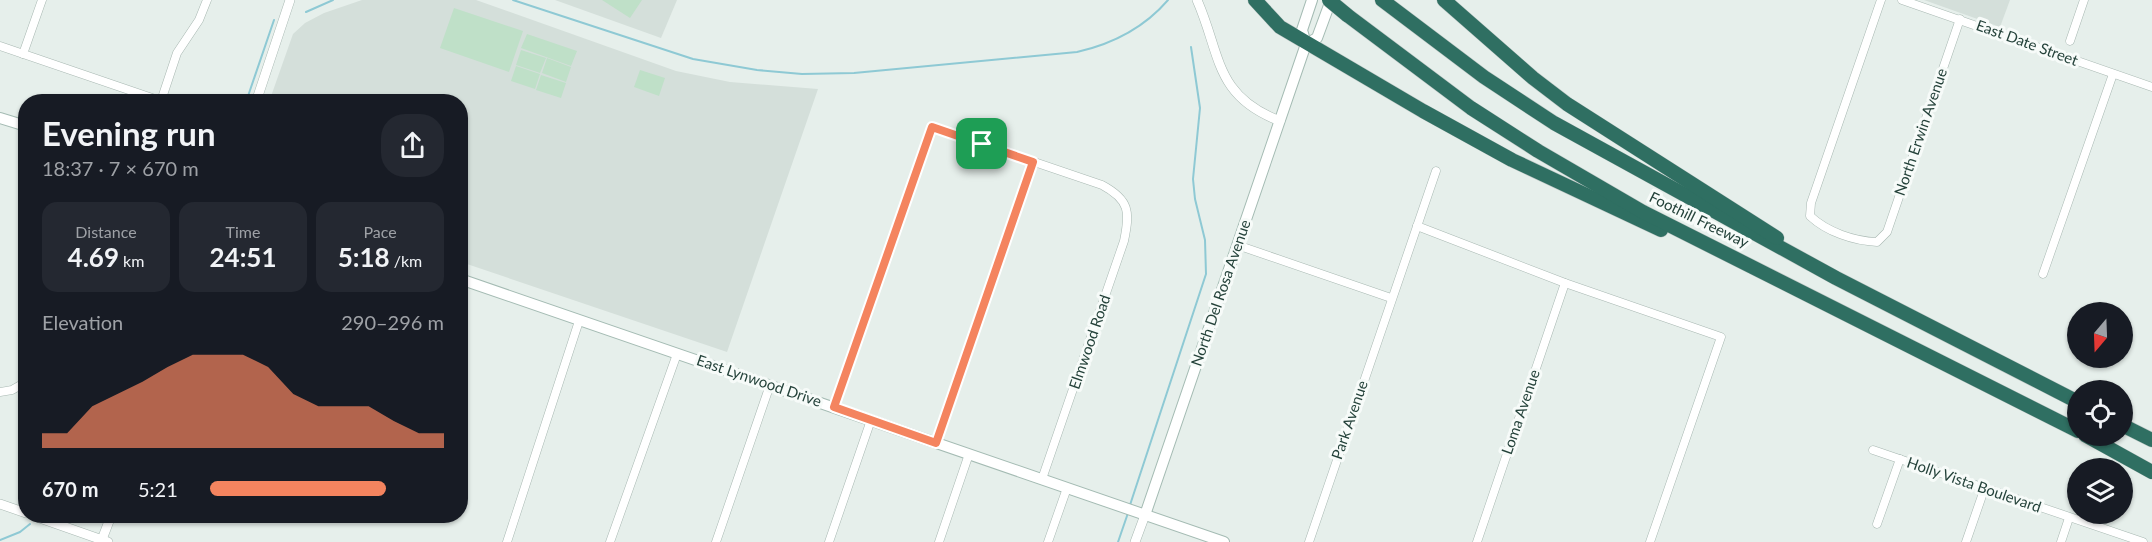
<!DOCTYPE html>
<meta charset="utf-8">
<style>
body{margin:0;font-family:Lato,sans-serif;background:#242831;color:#f1f3f6;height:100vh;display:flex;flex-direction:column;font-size:22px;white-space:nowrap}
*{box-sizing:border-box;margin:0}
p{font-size:20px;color:#9ea1a6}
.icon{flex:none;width:33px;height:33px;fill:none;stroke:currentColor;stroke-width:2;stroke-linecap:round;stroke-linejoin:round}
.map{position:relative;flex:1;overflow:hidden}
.side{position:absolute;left:18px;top:94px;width:450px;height:429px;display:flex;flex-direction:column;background:#171b24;border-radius:24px;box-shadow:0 2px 4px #0004}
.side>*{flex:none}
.needle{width:39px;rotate:199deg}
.controls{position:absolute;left:2067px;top:302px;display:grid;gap:12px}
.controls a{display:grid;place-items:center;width:66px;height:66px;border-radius:50%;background:#171b24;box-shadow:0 2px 4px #0004;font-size:30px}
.pin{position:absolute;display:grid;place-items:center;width:51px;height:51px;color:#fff;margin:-26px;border-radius:12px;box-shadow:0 3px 9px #0006}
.round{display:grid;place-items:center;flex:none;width:63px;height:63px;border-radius:24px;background:#242831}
.headline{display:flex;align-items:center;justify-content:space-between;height:102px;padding:0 24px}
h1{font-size:33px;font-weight:700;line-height:45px}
.figures{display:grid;grid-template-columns:repeat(3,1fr);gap:9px;height:102px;padding:6px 24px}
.figures div{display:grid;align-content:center;border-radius:15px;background:#242831;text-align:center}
.figures b{font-size:26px;font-weight:700}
.figures small{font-size:16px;font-weight:400}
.figures p{font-size:16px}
.chart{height:168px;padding:12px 24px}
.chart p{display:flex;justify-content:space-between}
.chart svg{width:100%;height:108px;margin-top:6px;fill:#f4845f;opacity:.7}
ul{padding:0 24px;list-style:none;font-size:20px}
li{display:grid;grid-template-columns:96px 72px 1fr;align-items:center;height:45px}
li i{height:15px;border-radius:8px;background:#f4845f}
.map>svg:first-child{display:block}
.built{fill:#d4dfda}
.green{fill:#bfe0c8}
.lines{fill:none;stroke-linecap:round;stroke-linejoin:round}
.stream{stroke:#8ec9d4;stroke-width:2}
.minor-casing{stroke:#a8b8b2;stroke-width:9}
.tertiary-casing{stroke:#a8b8b2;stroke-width:10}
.secondary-casing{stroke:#a4bbb3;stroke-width:12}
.motorway-casing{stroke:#c2cac8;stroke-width:15}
.minor{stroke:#fff;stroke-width:8}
.tertiary{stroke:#fff;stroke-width:9}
.secondary{stroke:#fff;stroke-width:10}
.motorway{stroke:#2f6f62;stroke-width:14}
.motorway-bridge-casing{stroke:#c2cac8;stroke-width:15;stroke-linecap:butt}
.motorway-bridge{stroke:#2f6f62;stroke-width:14}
.route-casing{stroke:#fff;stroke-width:12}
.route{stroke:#f4845f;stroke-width:8}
.labels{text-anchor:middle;stroke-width:6;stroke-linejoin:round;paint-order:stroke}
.street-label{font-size:15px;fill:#24423a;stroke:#f7fbf9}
</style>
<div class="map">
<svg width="2152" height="542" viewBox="0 0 2152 542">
<rect width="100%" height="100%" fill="#e6efeb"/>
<g class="built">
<polygon points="362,0 476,0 676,71 730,82 818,89 727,352 461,262 460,102 269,102 293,34 305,23 324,13"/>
<polygon points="555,0 677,0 661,38"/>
<polygon points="1924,0 2010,0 2000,27"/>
</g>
<g class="green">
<polygon points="602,0 642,0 630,18"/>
<polygon points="454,8 523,31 509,72 440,48"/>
<polygon points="527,34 577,51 571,66 521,48"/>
<polygon points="521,50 546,58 540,73 516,65"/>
<polygon points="547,58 571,67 566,82 542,73"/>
<polygon points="516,66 540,74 535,89 511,81"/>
<polygon points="640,70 665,78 659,96 634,87"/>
<polygon points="541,75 566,83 561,98 536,90"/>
</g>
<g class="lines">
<g class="stream">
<path d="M513 0 693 59 757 70 802 74 854 73 1077 52C1112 44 1144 28 1168 0"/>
<polyline points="306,12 333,0"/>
<polyline points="246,102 274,20"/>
<polyline points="1130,505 1206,274 1205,240 1195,199 1193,179 1200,108 1191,47"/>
<polyline points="0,540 20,532 30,524"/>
<polyline points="1118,542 1128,513"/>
</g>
<defs>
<g id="minor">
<path d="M1881 0 1811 203 1810 216C1827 232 1854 241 1877 242L1887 232 1960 19"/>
<polyline points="1902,0 2152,87"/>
<polyline points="2070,41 2084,0"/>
<polyline points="0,46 161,101 177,53 199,20 207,0"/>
<polyline points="23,54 42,0"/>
<polyline points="1417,226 1565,283 1721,337 1650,542"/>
<polyline points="1237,245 1391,298"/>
<polyline points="2043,274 2113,74"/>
<polyline points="0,392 12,390 26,382"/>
<path d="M834 407 932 127 1102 185C1130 200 1130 212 1124 241L1042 479"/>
<polyline points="936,443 1033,162"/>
<polyline points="1873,450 2143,542"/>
<polyline points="1877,524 1900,459"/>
<polyline points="507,542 579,321"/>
<polyline points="610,542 677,354"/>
<polyline points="716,542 770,385"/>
<polyline points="829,542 871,420"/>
<polyline points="939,542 969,454"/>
<polyline points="1048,542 1067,488"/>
<polyline points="1309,542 1436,171"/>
<polyline points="1477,542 1565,283"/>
<polyline points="1966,542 1984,490"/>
<polyline points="2061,542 2069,518"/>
</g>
<g id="tertiary">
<path d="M1197 0C1221 54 1214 96 1280 121"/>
<polyline points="256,102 290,0"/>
<polyline points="0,504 26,513"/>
<polyline points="34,516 108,542"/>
<polyline points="101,542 111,516"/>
<polyline points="1135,542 1145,515"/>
</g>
<g id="secondary">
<polyline points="1306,44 1317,38 1331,0"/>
<polyline points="0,118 26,126"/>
<polyline points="460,279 1224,542"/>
<polyline points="1145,515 1306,44 1302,30 1312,0"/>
</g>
<g id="motorway">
<polyline points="1255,0 1280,27 1423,111 1512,160 1661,230"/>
<polyline points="1382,0 1484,77 1554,123 1836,278 2078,402"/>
<polyline points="1444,0 1533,78 1567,104 1777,238"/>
<polyline points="1347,15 1471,108 1538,151 1643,212 2078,431"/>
<polyline points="2122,425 2152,440"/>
<polyline points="2085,435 2152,472"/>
</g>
</defs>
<use href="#minor" class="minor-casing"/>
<use href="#tertiary" class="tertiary-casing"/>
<use href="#secondary" class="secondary-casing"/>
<use href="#motorway" class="motorway-casing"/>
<use href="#minor" class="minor"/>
<use href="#tertiary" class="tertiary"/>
<use href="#secondary" class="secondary"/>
<use href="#motorway" class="motorway"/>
<defs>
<polyline id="motorway-bridge" points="1329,0 1347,15"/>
</defs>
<use href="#motorway-bridge" class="motorway-bridge-casing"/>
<use href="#motorway-bridge" class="motorway-bridge"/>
</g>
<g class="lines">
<defs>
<polygon id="route" points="932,127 1033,162 936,443 834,407"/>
</defs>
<use href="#route" class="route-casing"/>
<use href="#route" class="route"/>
</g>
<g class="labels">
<g class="street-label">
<text transform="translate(2027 43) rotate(20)" y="5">East Date Street</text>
<text transform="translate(1921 132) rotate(-71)" y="5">North Erwin Avenue</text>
<text transform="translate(1699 220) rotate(26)" y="5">Foothill Freeway</text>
<text transform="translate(1221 293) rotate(-71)" y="5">North Del Rosa Avenue</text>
<text transform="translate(1090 342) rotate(-71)" y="5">Elmwood Road</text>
<text transform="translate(759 381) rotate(19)" y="5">East Lynwood Drive</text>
<text transform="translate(1521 412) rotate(-71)" y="5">Loma Avenue</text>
<text transform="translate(1350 420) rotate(-71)" y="5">Park Avenue</text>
<text transform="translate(1974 485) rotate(19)" y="5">Holly Vista Boulevard</text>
</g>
</g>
</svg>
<div class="controls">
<a><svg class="needle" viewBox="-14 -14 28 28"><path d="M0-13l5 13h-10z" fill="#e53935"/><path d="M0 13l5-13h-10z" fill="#9ea1a6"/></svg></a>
<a><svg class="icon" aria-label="locate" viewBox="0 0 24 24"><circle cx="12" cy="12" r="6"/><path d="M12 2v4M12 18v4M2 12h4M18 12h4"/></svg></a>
<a><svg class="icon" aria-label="layers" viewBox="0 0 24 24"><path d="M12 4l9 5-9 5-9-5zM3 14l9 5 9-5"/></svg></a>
</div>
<div class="pin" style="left:982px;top:144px;background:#1e9e55"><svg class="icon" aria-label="arrive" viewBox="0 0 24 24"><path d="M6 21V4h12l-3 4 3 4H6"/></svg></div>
<section class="side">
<div class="headline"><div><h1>Evening run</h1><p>18:37 · 7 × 670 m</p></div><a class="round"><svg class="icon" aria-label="share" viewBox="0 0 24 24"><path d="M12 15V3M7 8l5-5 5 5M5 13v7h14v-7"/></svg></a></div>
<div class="figures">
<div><p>Distance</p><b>4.69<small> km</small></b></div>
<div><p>Time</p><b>24:51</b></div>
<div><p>Pace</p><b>5:18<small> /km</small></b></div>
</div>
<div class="chart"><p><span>Elevation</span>290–296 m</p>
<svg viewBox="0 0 160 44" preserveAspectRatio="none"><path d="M0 44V38L10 38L20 27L30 22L40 17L50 11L60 6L70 6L80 6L90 11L100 22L110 27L120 27L130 27L140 33L150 38L160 38V44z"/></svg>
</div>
<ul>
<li><b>670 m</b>5:21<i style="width:75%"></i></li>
</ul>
</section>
</div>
